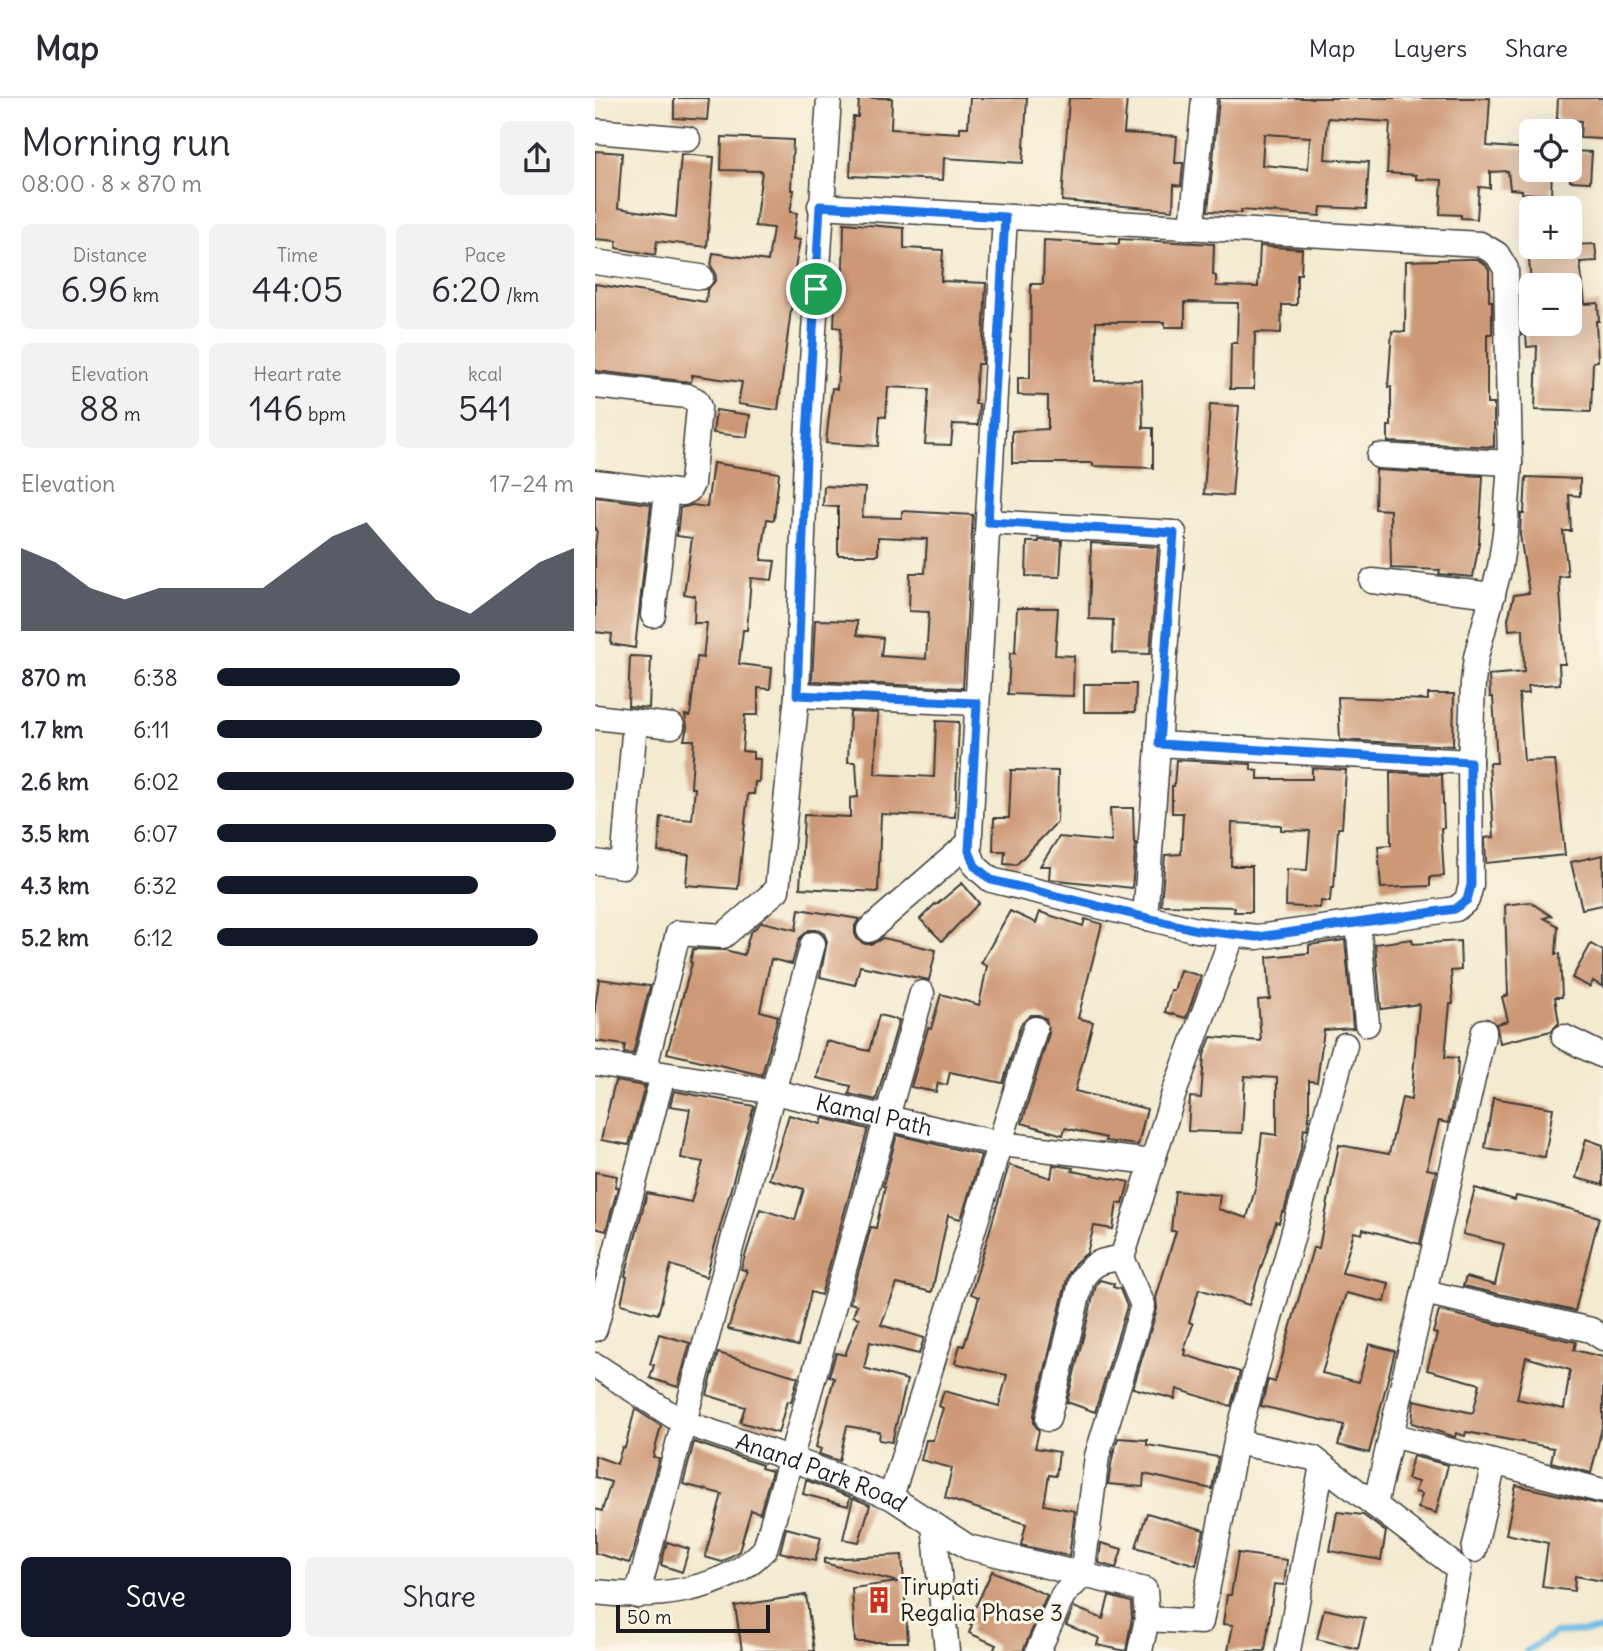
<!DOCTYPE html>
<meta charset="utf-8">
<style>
body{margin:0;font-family:Delius,sans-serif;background:#f2f2f3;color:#2b2b33;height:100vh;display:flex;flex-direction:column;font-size:26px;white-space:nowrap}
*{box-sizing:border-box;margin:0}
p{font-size:23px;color:#7c7c81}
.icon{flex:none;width:38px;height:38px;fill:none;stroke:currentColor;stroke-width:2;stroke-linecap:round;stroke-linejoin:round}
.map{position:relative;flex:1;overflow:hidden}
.drawer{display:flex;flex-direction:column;background:#fff;width:595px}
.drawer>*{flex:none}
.tools{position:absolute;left:924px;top:21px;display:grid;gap:14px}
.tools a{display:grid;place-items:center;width:63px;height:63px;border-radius:10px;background:#fff;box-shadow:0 7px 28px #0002;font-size:35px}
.scale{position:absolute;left:21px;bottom:18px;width:154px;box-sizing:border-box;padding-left:7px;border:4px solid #1c1c1c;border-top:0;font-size:19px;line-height:24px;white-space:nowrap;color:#1c1c1c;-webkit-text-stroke:5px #fcf5e5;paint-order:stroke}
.pin{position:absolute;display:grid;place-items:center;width:60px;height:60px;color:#fff;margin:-30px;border:4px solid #fff;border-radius:50%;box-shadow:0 2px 7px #0007}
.round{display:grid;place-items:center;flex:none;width:74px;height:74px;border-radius:10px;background:#f2f2f3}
.overview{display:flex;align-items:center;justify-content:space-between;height:119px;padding:0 21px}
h1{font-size:38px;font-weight:600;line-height:52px}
.metrics{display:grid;grid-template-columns:repeat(3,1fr);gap:10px;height:119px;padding:7px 21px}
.metrics div{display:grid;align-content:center;border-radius:10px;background:#f2f2f3;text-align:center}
.metrics b{font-size:35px;font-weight:600}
.metrics small{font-size:19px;font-weight:400}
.metrics p{font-size:19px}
.chart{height:196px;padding:14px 21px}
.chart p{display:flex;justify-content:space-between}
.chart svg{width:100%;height:126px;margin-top:7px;fill:#111827;opacity:.7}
.primary-button{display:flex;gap:14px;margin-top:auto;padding:14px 21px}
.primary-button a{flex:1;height:80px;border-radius:10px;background:#111827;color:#fff;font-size:28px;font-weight:600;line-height:80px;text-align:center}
.primary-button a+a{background:#f2f2f3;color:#2b2b33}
ul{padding:0 21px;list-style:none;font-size:23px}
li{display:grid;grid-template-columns:112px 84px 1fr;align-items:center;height:52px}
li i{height:18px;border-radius:9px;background:#111827}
header{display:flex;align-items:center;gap:42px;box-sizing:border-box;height:98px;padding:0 35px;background:#fff;border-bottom:2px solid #e1e1e2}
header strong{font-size:33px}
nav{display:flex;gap:38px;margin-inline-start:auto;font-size:24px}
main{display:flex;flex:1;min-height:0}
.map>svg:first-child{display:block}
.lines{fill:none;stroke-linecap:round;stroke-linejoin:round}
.stream{stroke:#69b9e4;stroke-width:6}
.building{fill:#cd9876;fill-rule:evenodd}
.minor-casing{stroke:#3c3b37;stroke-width:27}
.minor{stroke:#fff;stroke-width:24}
.route-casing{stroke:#fff;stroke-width:14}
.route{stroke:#1a73e8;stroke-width:9}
.labels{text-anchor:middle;stroke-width:6;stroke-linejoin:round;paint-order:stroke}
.street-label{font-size:23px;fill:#1c1c1c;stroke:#fcf5e5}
.poi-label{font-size:23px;fill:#1c1c1c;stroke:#fcf5e5;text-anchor:start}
</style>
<header>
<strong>Map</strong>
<nav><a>Map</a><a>Layers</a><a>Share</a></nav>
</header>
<main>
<section class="drawer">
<div class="overview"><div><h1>Morning run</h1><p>08:00 · 8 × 870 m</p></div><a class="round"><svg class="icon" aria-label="share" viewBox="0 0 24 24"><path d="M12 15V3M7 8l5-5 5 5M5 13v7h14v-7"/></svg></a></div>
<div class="metrics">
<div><p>Distance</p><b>6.96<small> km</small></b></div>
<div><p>Time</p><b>44:05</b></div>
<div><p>Pace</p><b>6:20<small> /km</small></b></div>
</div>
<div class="metrics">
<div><p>Elevation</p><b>88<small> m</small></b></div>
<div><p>Heart rate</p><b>146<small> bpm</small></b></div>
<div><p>kcal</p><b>541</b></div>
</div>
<div class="chart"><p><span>Elevation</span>17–24 m</p>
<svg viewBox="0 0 160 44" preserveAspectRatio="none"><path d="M0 44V15L10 20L20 29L30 33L40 29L50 29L60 29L70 29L80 20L90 11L100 6L110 20L120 33L130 38L140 29L150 20L160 15V44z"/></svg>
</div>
<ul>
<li><b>870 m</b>6:38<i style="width:68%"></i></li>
<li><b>1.7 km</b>6:11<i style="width:91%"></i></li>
<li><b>2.6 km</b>6:02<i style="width:100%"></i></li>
<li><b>3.5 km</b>6:07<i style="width:95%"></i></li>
<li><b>4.3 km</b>6:32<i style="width:73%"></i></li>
<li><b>5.2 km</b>6:12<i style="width:90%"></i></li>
</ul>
<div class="primary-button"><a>Save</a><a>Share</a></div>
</section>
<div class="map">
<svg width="1008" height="1553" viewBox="0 0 1008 1553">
<rect width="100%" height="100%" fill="#fcf5e5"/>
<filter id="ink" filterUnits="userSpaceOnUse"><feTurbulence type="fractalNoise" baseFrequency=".0143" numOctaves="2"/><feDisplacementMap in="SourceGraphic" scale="14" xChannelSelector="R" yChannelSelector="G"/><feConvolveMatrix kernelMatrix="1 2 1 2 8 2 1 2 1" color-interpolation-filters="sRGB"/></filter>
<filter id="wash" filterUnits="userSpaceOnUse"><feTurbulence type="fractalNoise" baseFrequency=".00686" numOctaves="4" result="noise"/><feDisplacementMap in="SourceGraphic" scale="28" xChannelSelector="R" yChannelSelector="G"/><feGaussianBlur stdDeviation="1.57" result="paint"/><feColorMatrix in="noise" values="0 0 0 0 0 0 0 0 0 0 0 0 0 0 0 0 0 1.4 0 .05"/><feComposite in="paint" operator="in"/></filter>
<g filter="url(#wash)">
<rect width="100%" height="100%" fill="#f3ead0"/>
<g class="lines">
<polyline class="stream" points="931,1553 960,1535 1008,1532"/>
</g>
<g id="blocks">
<g class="building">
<polygon points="79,0 114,0 112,22 79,20"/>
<polygon points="264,0 297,0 296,31 365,35 365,29 373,29 375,0 432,0 428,65 349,60 348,82 255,78 258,19 263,19"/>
<polygon points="474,0 532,0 529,35 582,38 580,65 588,65 586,88 579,87 578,112 467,103"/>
<path d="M624 0H895L892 48 936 51V72H957L956 97 927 95V92L915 91 913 73 895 74V90L884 89 882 121 866 120V117L845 116 847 82 821 81V77L792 75 795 24 733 20 730 61 774 64 771 111 726 109 725 118 646 112V115L613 113ZM669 36 715 39 713 71 667 67Z"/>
<polygon points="963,0 1008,0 1008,41 985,40 986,23 962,21"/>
<polygon points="127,39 198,42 196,92 199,92 195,114 202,115 198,141 205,142 194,204 197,204 183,312 143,306 147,284 97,277 96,284 0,273 0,186 111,204 112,192 121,182 120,174 116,168 118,155 173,163 178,130 160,128 167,73 126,72"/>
<polygon points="0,53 27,55 23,110 81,119 86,56 119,59 112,149 62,143 60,157 21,150 22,143 0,141"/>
<polygon points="975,53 997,54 995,84 975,83"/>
<polygon points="249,125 309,130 309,150 348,152 346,183 391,185 387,266 382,266 380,306 384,306 383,327 358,326 356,347 330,346 334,291 293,289 291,319 285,318 283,348 231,345 237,290 242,291 246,230 239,229 240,206 243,206 246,172 248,172"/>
<polygon points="524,141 619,146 618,177 621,178 621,188 663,189 665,148 707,151 706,176 702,176 702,207 687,207 686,235 660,234 659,291 635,291 636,245 642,245 643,205 590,204 590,229 570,229 570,224 501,224 500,283 547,282 548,330 558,330 558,370 498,368 498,365 417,365 417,333 453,331 453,298 423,297 423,280 435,280 436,186 448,186 449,142 524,146"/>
<polygon points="1000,146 1002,163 985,164 990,206 1003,205 1004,223 1001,223 1003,263 998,264 996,314 940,312 942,248 932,249 931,237 927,237 927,204 936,204 936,226 975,226 975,187 936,187 933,149"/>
<polygon points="873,161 882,161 891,167 894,172 894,203 897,203 897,236 892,236 892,306 899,306 899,349 793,344 793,328 796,328 796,289 793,289 797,233 810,234 811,163"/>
<polygon points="615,306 644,308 637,398 609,396"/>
<polygon points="121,312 155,317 152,339 118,335"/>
<polygon points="118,365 184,375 179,422 172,421 166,462 180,463 177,482 156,480 152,532 148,532 144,566 177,570 175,591 163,590 163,617 150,617 147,653 158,654 158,661 165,661 164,684 160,684 159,696 153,696 143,791 91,787 94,757 63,754 66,719 97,722 100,690 96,690 99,642 89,642 92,629 90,617 95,618 102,559 108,560 112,525 99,525 100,498 89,496 97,440 82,438 85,410 97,407 112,409"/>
<polygon points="781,372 888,378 884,445 878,479 844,476 845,472 796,470 795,412 780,411"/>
<polygon points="931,379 985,381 985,398 974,397 976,433 968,433 973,478 964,479 970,566 964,566 965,586 933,588 934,595 924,596 929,663 960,662 970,757 891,765 890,740 899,739 894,665 902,665 898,599 895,599 894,577 929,574 928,531 914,532 913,521 919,497 934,495 925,437 926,416 929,416"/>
<polygon points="229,388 270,390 267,419 307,420 307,413 378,417 368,590 217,583 220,522 262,523 262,537 288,540 286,558 331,561 334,514 314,513 315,475 330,475 332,441 283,439 283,457 243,457 243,409 228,408"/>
<polygon points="0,399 56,406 40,550 16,546 17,536 0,534 0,448 2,432 0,432"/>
<polygon points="444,442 467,443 465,479 431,478 432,444 444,444"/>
<polygon points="496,445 563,449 555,556 517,555 518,522 494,521"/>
<polygon points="422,510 463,510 460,557 479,558 478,598 413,596 415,555 420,555"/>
<polygon points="35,558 56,559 54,610 33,608"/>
<polygon points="489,586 541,586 540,614 489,614"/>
<polygon points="833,596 859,596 858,648 745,642 743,599 833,602"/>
<polygon points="255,614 283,615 280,676 339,679 341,623 364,624 360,719 286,716 283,794 205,790 209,717 255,719 255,700 263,699 261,664 253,664"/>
<polygon points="581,662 656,666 656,672 663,673 663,681 717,681 717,670 751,672 747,730 743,730 739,790 736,790 735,804 726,803 725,810 691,808 692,771 712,772 715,733 686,732 686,727 637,725 636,768 657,768 657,814 639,814 640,809 566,807 570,757 586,756 588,715 577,715 577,688 579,688"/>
<polygon points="416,672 463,673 462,724 421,767 409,766 410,753 398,753 399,720 414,720"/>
<polygon points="795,674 847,677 849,730 846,730 849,778 835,779 835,788 786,790 783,748 796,747"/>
<polygon points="515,710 538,710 539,745 541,745 537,790 454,781 455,768 445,768 464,739 517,744"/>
<polygon points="1008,757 1008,807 987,811 976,764"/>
<polygon points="367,785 384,805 347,843 325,821 340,806 341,807"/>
<polygon points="935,804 956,818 949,820 963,828 961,856 965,856 967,899 960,899 964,925 956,933 905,945 901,926 913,923 907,899 913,897 910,807"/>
<polygon points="204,811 264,821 260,828 260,836 263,842 270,846 277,846 288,840 341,852 334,882 265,868 260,887 225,879 232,843 229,836 223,832 214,832 204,841 197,866 176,861 165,913 183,918 167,977 72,955 97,865 95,864 98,851 130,852 149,857 155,835 167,824 201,832"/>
<polygon points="415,813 441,825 445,814 488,828 490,821 507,826 483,920 498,924 480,993 552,1011 543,1047 510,1043 511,1040 470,1030 468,1037 427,1025 454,935 451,921 444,917 436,917 426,926 408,985 355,974 352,987 343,985 341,994 316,989 333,930 336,931 346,896 384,907 392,868 386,865"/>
<polygon points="817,841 818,846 865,843 866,872 856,873 858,906 855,906 850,959 863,960 862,982 853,1025 844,1023 832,1071 841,1073 825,1146 768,1131 767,1136 759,1134 747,1175 794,1185 790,1204 751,1195 727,1275 764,1284 774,1246 800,1253 774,1355 743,1347 749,1327 666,1308 673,1282 680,1284 718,1150 724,1150 744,1047 794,1056 807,1000 816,1002 824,906 786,911 780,846"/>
<polygon points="750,842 758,930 729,932 722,984 714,983 714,1021 712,1031 709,1030 707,1047 689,1114 687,1114 684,1125 681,1124 654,1207 604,1191 594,1224 598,1226 589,1252 591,1252 590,1257 645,1274 636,1308 582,1291 580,1301 538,1290 562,1211 561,1200 581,1133 576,1133 580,1093 625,1097 623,1111 652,1120 661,1087 667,1035 682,1037 682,980 650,978 647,1035 593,1033 595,999 606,1000 609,957 616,939 666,943 663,902 675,901 672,859 714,855 714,847"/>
<polygon points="996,846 1008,853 1008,889 998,883 995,889 977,880"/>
<polygon points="585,872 606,878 591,920 570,914 576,892 579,893"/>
<polygon points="4,881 55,888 38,956 29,955 30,947 0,943 0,909"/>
<polygon points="284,917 304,922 281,1002 254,996 256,988 222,980 231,943 274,953"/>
<polygon points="20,983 50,988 34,1047 6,1042"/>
<polygon points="79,993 159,1008 111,1179 76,1167 63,1216 26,1206 32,1179 30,1178 52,1095 96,1104 108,1064 86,1060 95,1011 75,1008"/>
<polygon points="898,1000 958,1010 950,1059 890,1050"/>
<polygon points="194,1017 226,1026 228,1020 273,1031 226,1197 216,1194 203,1248 133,1231 152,1173 146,1171 165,1111 200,1122 209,1091 174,1081"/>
<polygon points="302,1037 386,1057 367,1118 365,1121 353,1117 337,1194 302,1186 286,1227 329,1240 324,1256 275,1244 269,1270 312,1282 297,1344 284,1342 285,1334 252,1328 244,1363 224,1356 226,1351 221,1349 239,1280 234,1278 241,1255 250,1257 264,1220 258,1218 262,1207 255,1205 276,1129 281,1130 290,1089 288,1088"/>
<polygon points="991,1041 1008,1047 1008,1087 981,1080"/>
<polygon points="414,1067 456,1080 458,1067 478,1070 477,1073 534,1084 528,1106 522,1105 518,1131 499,1128 492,1155 480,1165 473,1177 439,1317 439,1326 444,1333 440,1350 464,1354 461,1378 454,1377 449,1407 480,1413 474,1458 426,1447 431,1426 350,1400 357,1370 326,1362 331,1342 338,1342 348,1310 344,1308 349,1293 404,1308 412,1277 360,1265 365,1247 369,1248 384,1199 376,1196"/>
<polygon points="0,1074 22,1078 20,1089 23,1089 11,1133 0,1130"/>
<polygon points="880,1090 920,1102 921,1098 950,1104 1004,1119 980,1213 868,1188 871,1179 900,1187 909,1146 868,1136"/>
<polygon points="505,1182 519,1186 518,1189 525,1191 532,1208 500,1314 472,1304 501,1187"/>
<path d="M844 1213 981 1244 979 1252 1008 1259V1325L996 1375 956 1364 959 1350 871 1334 870 1338 861 1335 860 1339 817 1325 819 1302 878 1315 885 1286 832 1272 842 1236 838 1235ZM931 1259 975 1272 969 1311 922 1301Z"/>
<polygon points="64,1236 95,1245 83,1289 55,1280 59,1267 55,1266"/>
<polygon points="123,1255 203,1279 196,1304 192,1303 183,1335 145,1324 150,1309 112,1297"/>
<polygon points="40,1311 66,1328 58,1359 64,1360 37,1459 34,1465 0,1455 0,1411 7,1413 16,1384 0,1379 0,1358 22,1366 27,1349 30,1350"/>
<polygon points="523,1340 552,1342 552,1347 623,1359 617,1391 549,1376 548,1389 513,1386 517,1361"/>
<polygon points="99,1344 167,1367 166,1370 177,1373 165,1415 156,1412 144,1453 127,1464 110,1459 127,1396 88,1386"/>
<polygon points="818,1358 853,1367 841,1415 823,1410 827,1396 820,1394 823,1384 812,1381"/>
<polygon points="211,1382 255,1399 253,1408 208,1396"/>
<polygon points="921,1387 1008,1407 1008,1483 980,1478 979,1493 947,1489 953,1445 911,1436"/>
<polygon points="258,1400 275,1407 264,1444 248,1441"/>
<polygon points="742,1414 768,1417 791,1434 786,1462 735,1453"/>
<polygon points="552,1415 609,1432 601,1467 541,1449"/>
<polygon points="191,1430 226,1439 220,1463 185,1454"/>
<polygon points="72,1444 94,1451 87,1474 66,1467"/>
<polygon points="506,1445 527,1451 521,1470 504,1465"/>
<polygon points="643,1455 692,1462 689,1487 679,1486 670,1553 633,1553 638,1527 628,1526 632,1497 636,1497"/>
<polygon points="307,1457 313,1544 260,1544 257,1490 303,1484 229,1465 229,1461"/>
<polygon points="397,1473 452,1497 428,1553 398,1553 401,1547 374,1535 377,1527 373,1525"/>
<polygon points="211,1497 219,1553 147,1553 140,1508"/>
<polygon points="514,1498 536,1504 537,1520 531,1553 502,1547 504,1540 471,1527 479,1509 508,1521"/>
<polygon points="729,1511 770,1520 763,1551 722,1541"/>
</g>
</g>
</g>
<g filter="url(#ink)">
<use href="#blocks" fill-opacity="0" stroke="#3c3b37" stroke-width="2"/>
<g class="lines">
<defs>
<g id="minor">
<polyline points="0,33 93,41"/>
<polyline points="225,108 885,146 902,156 911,171 915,365 910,435 905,469 881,559 878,585 875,664 876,787 872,802 861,811 662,839 602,832 396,782 380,768 374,753 410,119"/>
<polyline points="597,130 609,0"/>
<polyline points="0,164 106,179"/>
<polyline points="0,288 92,298 101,302 104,309 97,386 94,392 88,395 0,384"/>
<polyline points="784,358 915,365"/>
<polyline points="393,424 579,435 550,820"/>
<polyline points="777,483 898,497"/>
<polyline points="58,517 72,393"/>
<polyline points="202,597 382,605"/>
<polyline points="0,619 77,628"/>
<polyline points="563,646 875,664"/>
<polyline points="0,764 28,768 40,624"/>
<polyline points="763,824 772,926"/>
<polyline points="274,832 375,744"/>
<polyline points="969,939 1008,958"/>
<path id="s1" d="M0 965 179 994 406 1046 557 1064"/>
<polyline points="49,973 83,835 128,838 182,792 202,597 211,357 234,0"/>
<polyline points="829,1194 996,1232 1008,1240"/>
<polyline points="0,1231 68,977"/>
<path id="s2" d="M0 1267 87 1324 197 1361 296 1399 373 1449 550 1492 552 1521 545 1553"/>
<path d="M453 1321 487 1181C498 1164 508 1162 527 1160"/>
<polyline points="796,1337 1008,1393"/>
<polyline points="641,1344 718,1360 864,1471 849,1553"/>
<polyline points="296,1399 440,931"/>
<polyline points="780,1407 889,933"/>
<polyline points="339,1427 352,1553"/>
<polyline points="879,1452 899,1365"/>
<path d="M0 1494C57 1501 128 1495 170 1451L327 895"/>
<polyline points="42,1498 218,846"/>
<polyline points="552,1521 606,1524 641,1344 750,947"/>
<polyline points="443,1553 468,1497 487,1478 502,1358 548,1207 527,1160 579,995 638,836"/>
<polyline points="693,1553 727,1367"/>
</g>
</defs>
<use href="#minor" class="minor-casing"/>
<use href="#minor" class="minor"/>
</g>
</g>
<g class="lines" filter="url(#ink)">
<defs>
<polygon id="route" points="225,108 410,119 393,424 579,435 564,646 875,664 876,787 872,802 860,811 662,839 602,832 396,782 380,768 374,753 382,605 202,597 211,357"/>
</defs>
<use href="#route" class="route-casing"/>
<use href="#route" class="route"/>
</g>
<defs>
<symbol id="building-bare" viewBox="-9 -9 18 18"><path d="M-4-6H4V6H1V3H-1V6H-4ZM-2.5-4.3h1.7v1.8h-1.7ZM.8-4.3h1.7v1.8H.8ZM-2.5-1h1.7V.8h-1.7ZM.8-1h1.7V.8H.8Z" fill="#c8321e" stroke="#fcf5e5" stroke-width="2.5" paint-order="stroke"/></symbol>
</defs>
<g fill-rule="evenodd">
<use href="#building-bare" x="265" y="1483" width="38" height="38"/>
</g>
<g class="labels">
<g class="street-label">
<text dy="8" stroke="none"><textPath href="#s1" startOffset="284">Kamal Path</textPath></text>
<text dy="8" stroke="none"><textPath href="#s2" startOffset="252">Anand Park Road</textPath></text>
</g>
<g class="poi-label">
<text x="305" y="1497">Tirupati<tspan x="305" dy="26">Regalia Phase 3</tspan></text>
</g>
</g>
</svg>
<div class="tools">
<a><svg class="icon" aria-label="locate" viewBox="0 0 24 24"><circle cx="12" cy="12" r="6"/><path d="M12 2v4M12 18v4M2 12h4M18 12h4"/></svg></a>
<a>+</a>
<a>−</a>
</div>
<div class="scale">50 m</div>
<div class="pin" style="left:221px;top:191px;background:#1e9e55"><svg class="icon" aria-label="arrive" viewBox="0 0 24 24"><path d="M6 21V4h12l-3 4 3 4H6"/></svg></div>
</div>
</main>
